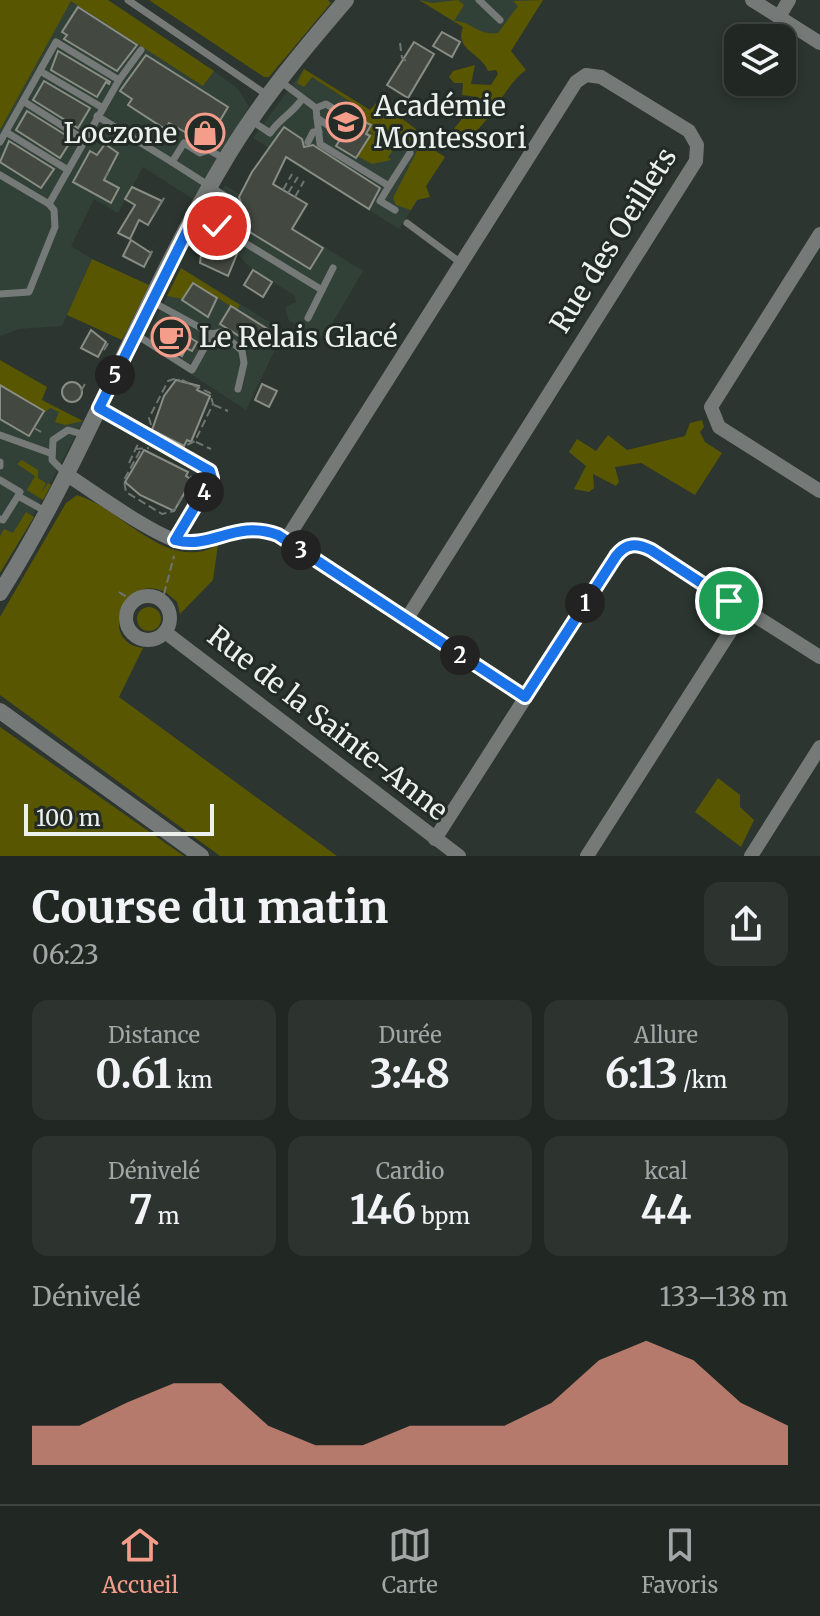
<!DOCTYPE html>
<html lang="fr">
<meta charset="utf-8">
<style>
body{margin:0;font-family:Merriweather,serif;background:#2d3430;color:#f1f3f6;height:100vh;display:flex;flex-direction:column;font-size:30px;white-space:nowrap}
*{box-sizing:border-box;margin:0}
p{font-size:26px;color:#a2a6a6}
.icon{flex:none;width:44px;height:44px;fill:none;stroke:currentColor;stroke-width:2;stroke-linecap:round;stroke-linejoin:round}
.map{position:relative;height:856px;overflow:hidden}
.sheet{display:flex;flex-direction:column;background:#212823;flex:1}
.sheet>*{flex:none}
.controls{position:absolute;left:724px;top:24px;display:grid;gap:16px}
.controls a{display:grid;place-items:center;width:72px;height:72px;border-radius:16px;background:#212823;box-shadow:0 4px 12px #0003,0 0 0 2px #3e4441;font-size:40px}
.scale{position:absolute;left:24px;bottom:20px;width:190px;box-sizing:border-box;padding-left:8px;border:4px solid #ecf1ee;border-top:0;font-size:22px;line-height:28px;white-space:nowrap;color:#ecf1ee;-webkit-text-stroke:6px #232b26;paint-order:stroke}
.pin{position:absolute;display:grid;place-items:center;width:68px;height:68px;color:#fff;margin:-34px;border:4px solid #fff;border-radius:50%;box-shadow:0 2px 8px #0007}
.km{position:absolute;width:40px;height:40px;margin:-20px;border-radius:50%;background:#222;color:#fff;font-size:22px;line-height:40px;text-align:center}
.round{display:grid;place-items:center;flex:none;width:84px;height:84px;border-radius:16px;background:#2d3430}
.head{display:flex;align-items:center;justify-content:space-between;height:136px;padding:0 32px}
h1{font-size:44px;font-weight:700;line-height:60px}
.figures{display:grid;grid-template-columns:repeat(3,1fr);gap:12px;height:136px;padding:8px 32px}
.figures div{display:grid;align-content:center;border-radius:16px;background:#2d3430;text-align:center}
.figures b{font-size:40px;font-weight:700}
.figures small{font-size:22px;font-weight:400}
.figures p{font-size:22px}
.chart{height:224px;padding:16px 32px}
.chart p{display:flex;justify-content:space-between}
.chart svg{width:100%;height:144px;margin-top:8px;fill:#f49d8b;opacity:.7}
.menu{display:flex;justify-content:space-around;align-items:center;height:112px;border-top:2px solid #3e4441;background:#212823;font-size:22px;color:#a2a6a6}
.menu a{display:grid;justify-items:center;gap:4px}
.menu .current{color:#f49d8b}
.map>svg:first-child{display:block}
.built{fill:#324138}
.green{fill:#595600}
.building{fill:#434840;stroke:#898e85;stroke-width:2}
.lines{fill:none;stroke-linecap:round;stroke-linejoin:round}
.path{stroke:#6e7671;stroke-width:2;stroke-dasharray:8 4;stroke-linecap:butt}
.service{stroke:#757a79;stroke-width:7}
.minor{stroke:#757a79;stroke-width:14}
.tertiary{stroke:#757a79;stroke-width:16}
.route-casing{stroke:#fff;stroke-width:16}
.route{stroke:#1a73e8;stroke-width:10}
.labels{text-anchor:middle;stroke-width:6;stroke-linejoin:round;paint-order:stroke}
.poi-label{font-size:28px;fill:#ecf1ee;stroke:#232b26;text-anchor:start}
.street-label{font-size:28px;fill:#ecf1ee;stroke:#232b26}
</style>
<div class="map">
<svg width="820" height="856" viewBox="0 0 820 856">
<rect width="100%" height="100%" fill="#2c352f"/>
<g class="built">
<polygon points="71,0 204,85 214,71 238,89 249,107 193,199 143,167 118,213 94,199 71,246 92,259 62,326 19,329 0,336 0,130"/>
<polygon points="419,0 543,0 508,55"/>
<polygon points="304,69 445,157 399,229 253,138"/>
<polygon points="225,185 363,271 324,337 289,321 285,307 296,302 294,295 253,270 237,254 215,244 212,248 195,240"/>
<polygon points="181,268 284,331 246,410 144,344"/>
<polygon points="0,380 83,421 15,549 0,541"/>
</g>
<g class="green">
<polygon points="0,0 108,0 214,71 203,86 71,1 0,130"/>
<polygon points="149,0 328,0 331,3 269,77 264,77"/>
<path d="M419 0 432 3 458 0 464 5 454 21C472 21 477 36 498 33L518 6 513 1 543 0 511 51 526 70C501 87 489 135 454 143L449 135 465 115 482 104 478 97 462 95 463 83H454L449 77 453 71 475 65 471 84 491 85 498 74 496 70 488 71C481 53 454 50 463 27Z"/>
<path d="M304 69 370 110 376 103C392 111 412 125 425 137L423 143 445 157 426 186 430 197 417 200 411 210 396 205 393 198 419 147 404 136 388 157 391 160 372 164 357 156 369 136 366 132 377 136 368 130 371 125 361 118 365 111 312 77 304 87 297 83Z"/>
<polygon points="92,259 149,285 122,340 67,315"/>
<polygon points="181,268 240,305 237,310 193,283 183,299 167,296"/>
<polygon points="0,360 47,387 42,400 83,421 65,425 55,422 59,412 50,408 45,412 0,385"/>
<polygon points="702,420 704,427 700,432 705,442 722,453 695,495 641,463 615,467 619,482 616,486 593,474 594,488 589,492 574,489 586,466 569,452 577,439 596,451 608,435 627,450 685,436 690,423"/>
<polygon points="22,460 38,470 38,478 46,483 41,493 48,483 51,485 43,500 27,490 35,476 17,464"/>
<path d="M77 495C123 509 167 574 218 545L213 580 180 614 177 602C133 555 91 642 143 648L119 697 337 856H220L0 695V617L66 503Z"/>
<polygon points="26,512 34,517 0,573 0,536 4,529 13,533"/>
<circle cx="149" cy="619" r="12"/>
<polygon points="0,727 184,856 0,856"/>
<polygon points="718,778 740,795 740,807 754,820 741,847 695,812"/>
</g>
<g class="building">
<polygon points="78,7 137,45 117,71 64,39 67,35 62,32"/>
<polygon points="442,32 460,42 452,57 433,46"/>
<polygon points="414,42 434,54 408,98 387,85"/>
<polygon points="58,51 110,82 109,84 106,82 97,97 51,70"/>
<polygon points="146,55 228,107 206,144 169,123 165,129 128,105 132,99 120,91"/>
<polygon points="44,81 90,108 78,128 33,100"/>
<polygon points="27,111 72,139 60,158 16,130"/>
<polygon points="355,117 371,125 366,134 370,136 356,158 336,146"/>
<polygon points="284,127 302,139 304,147 313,145 380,188 369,209 286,157 273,184 307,204 292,229 323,248 310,269 227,218 232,208 242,206 239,197 252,172"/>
<polygon points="9,141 54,169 41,188 0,162"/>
<polygon points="105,144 118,153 104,180 119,188 111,203 73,182 90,151 97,155"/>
<polygon points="132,187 162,201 148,225 139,220 130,239 118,233 135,205 125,199"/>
<polygon points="131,240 151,253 144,267 123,256"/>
<polygon points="214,244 237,254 228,276 200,263 202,247 211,251"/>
<polygon points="253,270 272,282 263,297 244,285"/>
<polygon points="193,283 217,298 208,317 182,300"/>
<polygon points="231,306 269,330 258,348 220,324"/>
<polygon points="173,327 197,342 192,351 186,348 182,356 163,344"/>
<polygon points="91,330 106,342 98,357 81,348"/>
<polygon points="176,380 199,386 197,390 210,396 191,442 187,440 184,446 152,430 164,396"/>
<circle cx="72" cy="392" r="10"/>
<polygon points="262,384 277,391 269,407 255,400"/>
<polygon points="0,385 44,411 29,436 0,419"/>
<polygon points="144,450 188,472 186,476 192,480 174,511 140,495 125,482"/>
</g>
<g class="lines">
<g class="path">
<polyline points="400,43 402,58 406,61"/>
<polyline points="105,178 109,170"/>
<polyline points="283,190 292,174"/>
<polyline points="288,193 298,177"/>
<polyline points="295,197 304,181"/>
<polyline points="154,215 166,195"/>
<polyline points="200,251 197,249 206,232"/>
<polyline points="149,258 154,247"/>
<polyline points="169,335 173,322"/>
<polyline points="104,350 110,340"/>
<polyline points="182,380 210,393 213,404 195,441 185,446"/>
<polyline points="81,391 86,382"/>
<polyline points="214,405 228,411"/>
<polyline points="151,425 149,418 168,381 177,378 181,382"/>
<polyline points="34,428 43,433"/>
<polyline points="196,442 211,449"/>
<polyline points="135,449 149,448"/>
<polyline points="140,451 124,480 126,492 162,514 174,511 192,480 190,472"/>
<polyline points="129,463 139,442"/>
<polyline points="119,592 128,598"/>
<polyline points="164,594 174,556"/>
</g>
<g class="service">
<polyline points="128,0 267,95"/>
<polyline points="479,0 500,20"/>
<polyline points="40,71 103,108"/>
<polyline points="119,80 141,50"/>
<polyline points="280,81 316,108 317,118 335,130"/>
<polyline points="23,101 85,140"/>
<polyline points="316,108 326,104 347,117"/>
<polyline points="97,116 172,162"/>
<polyline points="317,118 320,144 389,186 410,153"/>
<path d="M252 121 270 133C280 118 293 113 302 99"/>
<polyline points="6,132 68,170"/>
<polyline points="0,142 56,42 119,80 49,204 0,175"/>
<polyline points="308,142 313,132 319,132"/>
<polyline points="225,159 209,150 200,153 184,143 172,162 236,203"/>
<polyline points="389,186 380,201 395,210"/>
<polyline points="196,213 322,290"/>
<polyline points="407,223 461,263"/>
<polyline points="0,294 29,292 55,227 54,210 49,204"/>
<polyline points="308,318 333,268"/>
<polyline points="135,334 192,370 212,334 151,301"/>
<polyline points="212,334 221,332 242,351 244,363 238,389"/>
<polyline points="99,408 210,471 212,478 175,540"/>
<polyline points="0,435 50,453"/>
<polyline points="0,462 0,466"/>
<polyline points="66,474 52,460 53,440 68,430 85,435"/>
<polyline points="0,480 20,492 18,496 47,512"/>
<polyline points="0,519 3,520 18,496"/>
</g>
<g class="minor">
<polyline points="752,0 820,43"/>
<polyline points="779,17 789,0"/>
<polyline points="820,234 711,407 719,427 820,491"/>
<path d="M66 474C91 490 160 541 186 543 220 546 236 520 278 535L525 697"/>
<polyline points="286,540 576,82 586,75 601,77 689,131 697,145 696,161 406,620"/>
<circle cx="148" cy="618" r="22"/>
<polyline points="165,632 459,856"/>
<polyline points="435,839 611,564 626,546 638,545 651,550 820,657"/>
<polyline points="587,856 744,610"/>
<polyline points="751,856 820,747"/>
</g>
<g class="tertiary">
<path d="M0 593C88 453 143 296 228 155 262 99 303 50 346 0"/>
<polyline points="0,711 201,856"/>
</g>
</g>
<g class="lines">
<defs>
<path id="route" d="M217 226 196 213 99 408 210 471 212 478 175 540C212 550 235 519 278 535L525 697 616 556C626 543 636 543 651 550L729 601"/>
</defs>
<use href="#route" class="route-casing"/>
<use href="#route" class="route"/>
</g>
<defs>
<symbol id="school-ring" viewBox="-11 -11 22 22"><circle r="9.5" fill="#232b26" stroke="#f49d8b" stroke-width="1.5"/><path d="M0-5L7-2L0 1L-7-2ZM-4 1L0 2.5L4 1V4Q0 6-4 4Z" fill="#f49d8b"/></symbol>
<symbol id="shop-ring" viewBox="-11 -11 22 22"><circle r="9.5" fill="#232b26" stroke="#f49d8b" stroke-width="1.5"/><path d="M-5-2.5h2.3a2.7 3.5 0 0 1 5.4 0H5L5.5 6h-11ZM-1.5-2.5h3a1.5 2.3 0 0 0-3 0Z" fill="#f49d8b"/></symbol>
<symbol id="cafe-ring" viewBox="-11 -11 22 22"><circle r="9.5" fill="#232b26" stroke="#f49d8b" stroke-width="1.5"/><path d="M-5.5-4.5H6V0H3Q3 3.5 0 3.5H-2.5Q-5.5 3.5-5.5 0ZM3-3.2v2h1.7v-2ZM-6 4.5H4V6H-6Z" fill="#f49d8b"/></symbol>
</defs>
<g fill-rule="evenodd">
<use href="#school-ring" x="324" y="100" width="44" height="44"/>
<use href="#shop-ring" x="183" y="111" width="44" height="44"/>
<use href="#cafe-ring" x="149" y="315" width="44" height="44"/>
</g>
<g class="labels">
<g class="poi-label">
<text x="374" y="116">Académie<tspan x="374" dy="32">Montessori</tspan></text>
<text x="177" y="143" text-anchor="end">Loczone</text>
<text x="199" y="347">Le Relais Glacé</text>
</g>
<g class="street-label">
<text transform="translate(613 240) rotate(-58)" y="10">Rue des Oeillets</text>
<text transform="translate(328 723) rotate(38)" y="10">Rue de la Sainte-Anne</text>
</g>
</g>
</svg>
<div class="controls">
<a><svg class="icon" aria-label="layers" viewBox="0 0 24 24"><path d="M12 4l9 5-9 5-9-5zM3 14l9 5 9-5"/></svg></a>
</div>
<div class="scale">100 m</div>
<div class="pin" style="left:729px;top:601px;background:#1e9e55"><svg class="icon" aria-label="arrive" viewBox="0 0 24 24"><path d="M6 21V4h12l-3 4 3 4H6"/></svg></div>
<div class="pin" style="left:217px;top:226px;background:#d93025"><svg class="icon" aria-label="check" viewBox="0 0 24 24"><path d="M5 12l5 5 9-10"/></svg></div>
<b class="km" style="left:585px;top:603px">1</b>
<b class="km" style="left:460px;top:655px">2</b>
<b class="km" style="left:301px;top:550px">3</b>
<b class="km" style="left:204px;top:492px">4</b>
<b class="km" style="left:115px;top:375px">5</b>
</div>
<section class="sheet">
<div class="head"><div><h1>Course du matin</h1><p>06:23</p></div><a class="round"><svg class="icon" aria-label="share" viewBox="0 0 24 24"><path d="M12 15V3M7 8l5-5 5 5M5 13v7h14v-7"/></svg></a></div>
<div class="figures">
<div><p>Distance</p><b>0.61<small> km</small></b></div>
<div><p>Durée</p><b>3:48</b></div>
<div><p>Allure</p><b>6:13<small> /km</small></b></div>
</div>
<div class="figures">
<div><p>Dénivelé</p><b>7<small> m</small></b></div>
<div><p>Cardio</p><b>146<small> bpm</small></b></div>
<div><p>kcal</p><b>44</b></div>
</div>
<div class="chart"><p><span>Dénivelé</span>133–138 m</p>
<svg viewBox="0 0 160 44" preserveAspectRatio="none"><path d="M0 44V32L10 32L20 25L30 19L40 19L50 32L60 38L70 38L80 32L90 32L100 32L110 25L120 12L130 6L140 12L150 25L160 32V44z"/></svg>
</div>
</section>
<nav class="menu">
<a class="current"><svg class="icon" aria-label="home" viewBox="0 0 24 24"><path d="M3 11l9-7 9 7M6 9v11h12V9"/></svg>Accueil</a>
<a><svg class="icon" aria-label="map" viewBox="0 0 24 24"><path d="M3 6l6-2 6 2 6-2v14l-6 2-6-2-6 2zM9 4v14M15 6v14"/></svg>Carte</a>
<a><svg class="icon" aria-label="saved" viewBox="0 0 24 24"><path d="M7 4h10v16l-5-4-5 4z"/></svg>Favoris</a>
</nav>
